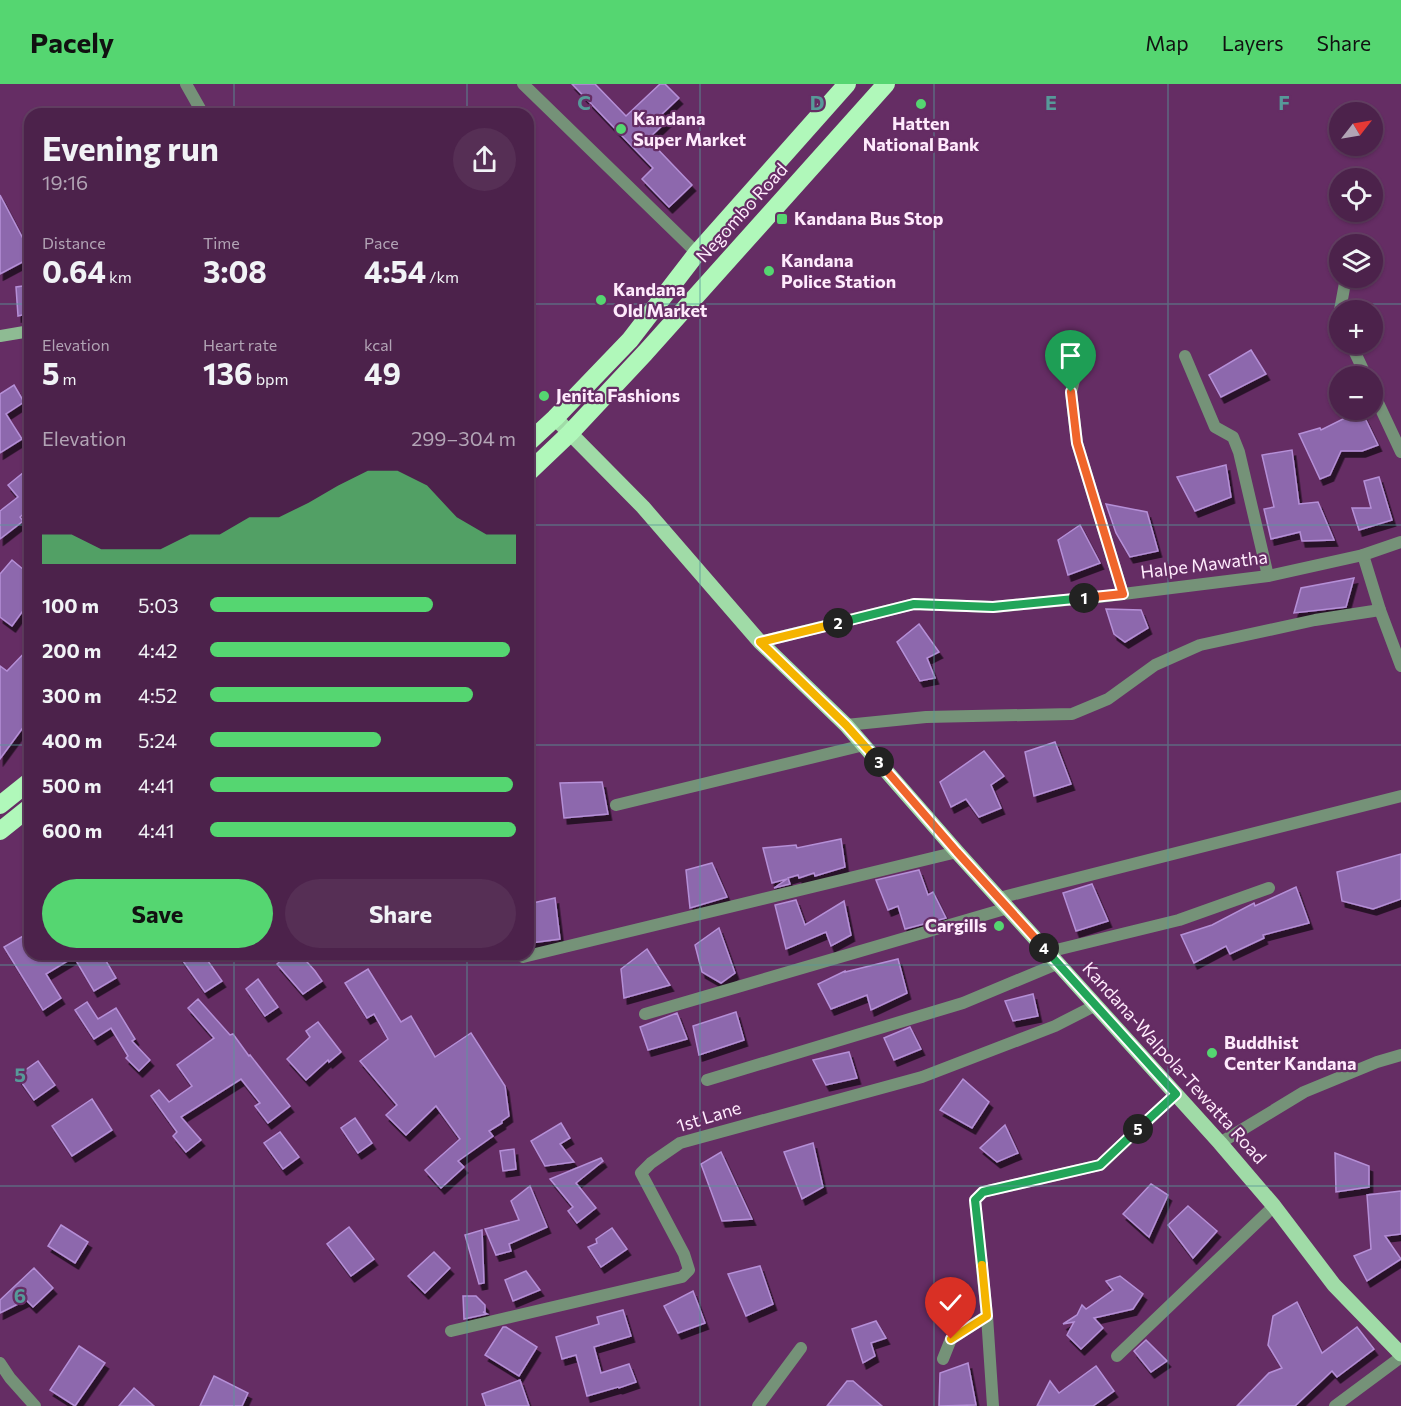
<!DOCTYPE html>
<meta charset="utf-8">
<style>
body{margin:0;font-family:Commissioner,sans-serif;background:#562f55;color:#f1f3f6;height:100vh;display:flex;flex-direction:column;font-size:22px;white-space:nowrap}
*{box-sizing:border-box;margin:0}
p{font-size:20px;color:#b2a4b5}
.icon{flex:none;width:33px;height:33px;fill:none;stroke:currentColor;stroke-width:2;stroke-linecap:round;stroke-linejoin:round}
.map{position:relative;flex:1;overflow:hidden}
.side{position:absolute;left:24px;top:24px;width:510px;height:852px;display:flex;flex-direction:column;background:#4c224b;border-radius:18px;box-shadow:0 2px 4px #0004,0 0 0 2px #633f63}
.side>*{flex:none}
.needle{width:39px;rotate:59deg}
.tools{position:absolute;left:1329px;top:18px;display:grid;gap:12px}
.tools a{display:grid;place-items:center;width:54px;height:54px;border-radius:50%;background:#4c224b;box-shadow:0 2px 4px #0004,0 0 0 2px #633f63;font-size:30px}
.pin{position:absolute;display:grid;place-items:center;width:51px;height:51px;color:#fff;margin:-62px -26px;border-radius:50% 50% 50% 0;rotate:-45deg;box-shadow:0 0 6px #0007}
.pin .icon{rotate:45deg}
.km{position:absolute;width:30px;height:30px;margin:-15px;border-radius:50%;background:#222;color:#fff;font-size:16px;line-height:30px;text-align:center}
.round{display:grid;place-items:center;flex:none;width:63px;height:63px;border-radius:32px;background:#562f55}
.summary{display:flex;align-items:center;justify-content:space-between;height:102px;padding:0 18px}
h1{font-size:33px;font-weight:700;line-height:45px}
.metrics{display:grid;grid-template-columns:repeat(3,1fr);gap:9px;height:102px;padding:6px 18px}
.metrics div{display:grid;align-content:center}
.metrics b{font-size:30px;font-weight:700}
.metrics small{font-size:16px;font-weight:400}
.metrics p{font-size:16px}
.chart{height:168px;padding:12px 18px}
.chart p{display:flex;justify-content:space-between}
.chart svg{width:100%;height:108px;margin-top:6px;fill:#55d671;opacity:.7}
.primary-button{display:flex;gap:12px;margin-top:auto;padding:12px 18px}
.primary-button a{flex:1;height:69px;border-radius:36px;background:#55d671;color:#111;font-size:24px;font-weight:700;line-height:69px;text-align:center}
.primary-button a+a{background:#562f55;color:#f1f3f6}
ul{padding:0 18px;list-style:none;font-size:20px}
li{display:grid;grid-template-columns:96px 72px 1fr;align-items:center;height:45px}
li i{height:15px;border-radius:8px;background:#55d671}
header{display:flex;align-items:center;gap:36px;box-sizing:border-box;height:84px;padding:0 30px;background:#55d671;color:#111}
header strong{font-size:28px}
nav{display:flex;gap:33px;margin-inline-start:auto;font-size:21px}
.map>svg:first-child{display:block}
.building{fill:#8d68ad;stroke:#b58fd7;stroke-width:1.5;filter:url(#shadow)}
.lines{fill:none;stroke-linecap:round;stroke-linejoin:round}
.street{stroke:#759278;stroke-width:12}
.secondary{stroke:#8ebb93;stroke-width:12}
.primary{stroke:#a0dba7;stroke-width:15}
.highway{stroke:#b0f8ba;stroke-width:18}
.split-1-casing{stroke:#fff;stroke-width:12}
.split-2-casing{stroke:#fff;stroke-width:12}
.split-3-casing{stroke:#fff;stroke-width:12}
.split-4-casing{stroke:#fff;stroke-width:12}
.split-5-casing{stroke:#fff;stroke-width:12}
.split-6-casing{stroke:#fff;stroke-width:12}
.split-7-casing{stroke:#fff;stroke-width:12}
.split-1{stroke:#f0652b;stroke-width:8}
.split-2{stroke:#22a559;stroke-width:8}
.split-3{stroke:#f5b400;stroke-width:8}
.split-4{stroke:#f0652b;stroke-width:8}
.split-5{stroke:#22a559;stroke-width:8}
.split-6{stroke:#22a559;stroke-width:8}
.split-7{stroke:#f5b400;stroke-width:8}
.grid{fill:none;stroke:#579999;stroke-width:1.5;stroke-opacity:0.55}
.poi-dot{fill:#55d671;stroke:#652d64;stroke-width:2}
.labels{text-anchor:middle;stroke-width:4.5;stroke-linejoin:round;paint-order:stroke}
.poi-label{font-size:18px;font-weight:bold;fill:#feeafc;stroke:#652d64;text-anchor:start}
.street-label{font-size:18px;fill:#feeafc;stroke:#652d64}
.grid-label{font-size:20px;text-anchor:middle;font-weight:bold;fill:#579999;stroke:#652d64;stroke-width:4.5;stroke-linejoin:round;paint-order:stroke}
</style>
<header>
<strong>Pacely</strong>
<nav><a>Map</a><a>Layers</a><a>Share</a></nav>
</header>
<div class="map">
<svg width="1401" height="1322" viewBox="0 0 1401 1322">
<defs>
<filter id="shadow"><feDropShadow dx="3.5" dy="6" stdDeviation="0" flood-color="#0009"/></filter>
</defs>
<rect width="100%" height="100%" fill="#652d64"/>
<g class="building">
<polygon points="572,0 595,0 626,32 660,0 665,0 679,14 661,31 667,37 648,55 692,101 669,123 642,95 653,84"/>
<polygon points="0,111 30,168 30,174 0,190"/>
<polygon points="30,201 30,229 18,232 16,203"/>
<polygon points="1251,266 1266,290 1221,313 1209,291"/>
<polygon points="14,301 24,318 6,330 22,355 0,369 0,310"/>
<polygon points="1361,326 1378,361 1362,367 1341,367 1330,391 1320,395 1299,350 1320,344 1321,346"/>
<polygon points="1292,366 1299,420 1318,418 1334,456 1302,457 1300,448 1271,455 1264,425 1274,423 1262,371"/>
<polygon points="1226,381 1231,413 1195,427 1177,393"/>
<polygon points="24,388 30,395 30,428 28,426 20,433 23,437 0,455 0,427 18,413 8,401"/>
<polygon points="1379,393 1392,436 1359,446 1352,424 1371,424 1364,397"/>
<polygon points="1106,420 1147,428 1158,467 1130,473 1116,449"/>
<polygon points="1080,441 1100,479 1068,491 1058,456"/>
<polygon points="12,476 30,491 30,517 12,542 0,533 0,490"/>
<polygon points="1354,494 1346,523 1294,529 1301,504"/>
<polygon points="1106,525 1141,526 1148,544 1125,558 1114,550"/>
<polygon points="919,540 939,568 927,574 935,594 920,597 897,558"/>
<polygon points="30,563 30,634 0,675 0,582 7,587"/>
<polygon points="1055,658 1071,700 1034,712 1025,668"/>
<polygon points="984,667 1004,692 991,701 1001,724 979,733 966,715 951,723 940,698"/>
<polygon points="602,698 608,730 564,734 560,699"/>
<polygon points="841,755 845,783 815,792 814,789 799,794 798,791 788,794 790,800 774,804 787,795 772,799 763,764 796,761 797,764"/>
<polygon points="1401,770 1401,815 1373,825 1342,817 1337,788"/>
<polygon points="712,779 727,813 690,824 686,786"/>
<polygon points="919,786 928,811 933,808 946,834 905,845 898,822 888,826 876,796"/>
<polygon points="1092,800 1108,837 1076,847 1063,809"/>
<polygon points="1296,803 1309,839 1263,851 1264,854 1230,870 1226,862 1194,879 1181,851 1212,841 1254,819 1255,822"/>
<polygon points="555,814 560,855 531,859 528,853 528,820"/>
<polygon points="796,816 805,841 844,817 851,851 831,862 826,848 786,865 775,821"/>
<polygon points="719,844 735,889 721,899 702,888 695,861"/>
<polygon points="30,848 30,870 102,870 116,894 94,907 74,873 46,890 61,914 43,926 4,863"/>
<polygon points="647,865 670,901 624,914 621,885"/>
<polygon points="178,870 203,870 222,897 205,908"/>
<polygon points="288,870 300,870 315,887 322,897 303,910 277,880"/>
<polygon points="898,875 907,909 871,926 867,911 831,925 818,900 845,887 845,888"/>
<polygon points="368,885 401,938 411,932 435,973 471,949 505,1002 509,1032 502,1037 502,1039 489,1047 493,1052 458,1077 464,1083 441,1104 425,1086 460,1055 436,1022 406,1051 386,1031 397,1021 360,977 388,955 374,930 367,934 345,899"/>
<polygon points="258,895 278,923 265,932 246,905"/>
<polygon points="1033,910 1038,932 1013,937 1005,917"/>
<polygon points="198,915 230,951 233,950 249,972 250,971 290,1022 268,1039 255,1022 260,1019 241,995 181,1033 201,1056 186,1068 173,1052 177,1048 151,1012 159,1006 169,1018 192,1002 177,981 214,954 188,924"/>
<polygon points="87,918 98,935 116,924 135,955 132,957 150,976 139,987 126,974 128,972 111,944 94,955 75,926"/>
<polygon points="736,928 744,956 699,971 693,942"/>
<polygon points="677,929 687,955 648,966 640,943"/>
<polygon points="318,938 341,968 329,978 328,976 306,996 287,975 310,953 306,947"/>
<polygon points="910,943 921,965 894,976 884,954"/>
<polygon points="849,968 857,994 826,1001 813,976"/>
<polygon points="38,977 55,1001 34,1016 17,992"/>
<polygon points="963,995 989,1018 972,1044 940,1026"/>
<polygon points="92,1015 112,1046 72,1072 52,1042"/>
<polygon points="355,1034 372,1059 358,1069 341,1044"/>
<polygon points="561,1039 570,1054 560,1060 574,1078 545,1082 531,1057"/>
<polygon points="1005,1041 1018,1069 997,1078 980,1064"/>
<polygon points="280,1048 299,1073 283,1085 264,1059"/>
<polygon points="813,1059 823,1103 802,1115 784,1068"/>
<polygon points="514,1065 516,1085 503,1087 500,1067"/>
<polygon points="721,1068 752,1135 722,1137 701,1080"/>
<polygon points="1335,1069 1369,1082 1369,1103 1336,1108"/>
<polygon points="601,1074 603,1077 576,1099 596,1124 577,1139 568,1127 573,1123 550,1095"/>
<polygon points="1151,1100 1168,1111 1149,1153 1123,1130"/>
<polygon points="530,1102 547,1143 509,1160 511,1167 496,1171 485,1145 519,1136 511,1117"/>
<polygon points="1401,1107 1401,1150 1385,1152 1401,1175 1367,1197 1354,1172 1371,1165 1367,1111"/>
<polygon points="1188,1122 1217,1147 1193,1174 1168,1141"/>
<polygon points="61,1141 88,1158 75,1179 48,1162"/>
<polygon points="349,1143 374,1175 351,1192 327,1160"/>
<polygon points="612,1144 627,1165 601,1183 588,1163 597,1159 596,1155"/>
<polygon points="482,1146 484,1199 479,1200 465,1151"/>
<polygon points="434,1168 450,1184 425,1209 408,1192"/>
<polygon points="760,1182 773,1220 746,1232 728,1190"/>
<polygon points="34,1184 53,1204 33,1223 26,1216 0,1229 0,1216"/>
<polygon points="526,1187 540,1206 513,1217 505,1196"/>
<polygon points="1120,1192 1143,1210 1133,1225 1094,1234 1103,1244 1081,1265 1067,1251 1074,1238 1063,1240 1077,1231 1082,1221 1086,1225 1113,1206 1106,1197"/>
<polygon points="693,1207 705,1239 678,1249 664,1222"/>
<polygon points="463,1212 476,1212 485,1221 485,1228 483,1228 487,1230 464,1235"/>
<polygon points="1297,1218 1322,1269 1357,1243 1374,1265 1337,1293 1332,1287 1295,1322 1237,1322 1269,1289 1282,1284 1268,1261 1273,1232"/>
<polygon points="623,1226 631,1252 594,1263 601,1289 629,1280 636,1298 619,1304 618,1303 587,1312 576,1271 562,1275 556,1253 599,1240 597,1233"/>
<polygon points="876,1237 886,1254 871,1259 875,1272 863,1279 852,1245"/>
<polygon points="503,1243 506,1243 537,1263 519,1292 485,1271"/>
<polygon points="1146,1256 1167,1277 1151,1288 1134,1267"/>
<polygon points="79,1262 105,1279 75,1322 50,1306"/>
<polygon points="968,1279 976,1321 939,1322 940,1289"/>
<polygon points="1096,1282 1114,1307 1093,1322 1037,1322 1050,1297 1059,1309"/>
<polygon points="214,1292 248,1309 242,1322 200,1322"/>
<polygon points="520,1296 529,1322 486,1322 482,1310"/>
<polygon points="847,1297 853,1297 882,1322 827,1322"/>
<polygon points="134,1304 154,1322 119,1322"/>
</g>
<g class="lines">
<g class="street">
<polyline points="186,0 203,30"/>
<polyline points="523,0 697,169"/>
<polyline points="1340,226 1345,199"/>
<polyline points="1351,260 1366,292"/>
<polyline points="1083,261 1071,308 1077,359 1123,510"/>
<polyline points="1185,272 1215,343 1233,353 1239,368 1268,492"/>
<polyline points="1372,306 1401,368"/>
<polyline points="1363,471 1380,526 1401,582"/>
<polyline points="760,558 914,520 993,523 1099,513 1268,492 1363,471 1401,458"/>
<polyline points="846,641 926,633 1072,630 1108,615 1155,581 1200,561 1315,536 1380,526"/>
<polyline points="616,721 864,661"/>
<polyline points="999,814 1401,712"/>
<polyline points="1048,868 1179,836 1269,804"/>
<polyline points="523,873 957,768"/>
<polyline points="645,930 1008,824"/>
<polyline points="707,996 963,919 1059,879"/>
<polyline points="1220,1059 1304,1008 1377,978 1401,971"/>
<polyline points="987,1232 993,1322"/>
<polyline points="451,1247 682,1193 689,1186 684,1170 641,1089 651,1079 680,1059 922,993 1055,942 1096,921"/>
<polyline points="1117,1272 1274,1122"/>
<polyline points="943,1275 951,1255 987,1232 975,1116 983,1108 1100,1081 1176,1010"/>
<polyline points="0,1279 10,1294 35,1322"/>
<polyline points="758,1322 801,1264"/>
<polyline points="1335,1322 1401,1273"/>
</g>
<polyline class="secondary" points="0,252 30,247"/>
<polyline class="primary" points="555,334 643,423 760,558 846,641 957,768 1220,1059 1274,1122 1334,1201 1401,1270"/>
<g class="highway">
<polyline points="528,359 555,334 630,256 697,169 847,0"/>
<polyline points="528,389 570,349 645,269 886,0"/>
<polyline points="0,721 30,697"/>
<polyline points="0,747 30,723"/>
</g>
</g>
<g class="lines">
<defs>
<polyline id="split-1" points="1071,308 1077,359 1123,510 1084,514"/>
<polyline id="split-2" points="838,539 914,520 993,523 1084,514"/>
<polyline id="split-3" points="838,539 760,558 846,641 879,678"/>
<polyline id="split-4" points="879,678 957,768 1044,864"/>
<polyline id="split-5" points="1044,864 1176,1010 1138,1045"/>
<polyline id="split-6" points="982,1181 975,1116 983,1108 1100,1081 1138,1045"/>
<polyline id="split-7" points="951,1255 987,1232 982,1181"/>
</defs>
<use href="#split-1" class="split-1-casing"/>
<use href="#split-2" class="split-2-casing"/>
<use href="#split-3" class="split-3-casing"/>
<use href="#split-4" class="split-4-casing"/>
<use href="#split-5" class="split-5-casing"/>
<use href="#split-6" class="split-6-casing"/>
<use href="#split-7" class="split-7-casing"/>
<use href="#split-1" class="split-1"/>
<use href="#split-2" class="split-2"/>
<use href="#split-3" class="split-3"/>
<use href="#split-4" class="split-4"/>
<use href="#split-5" class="split-5"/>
<use href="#split-6" class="split-6"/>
<use href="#split-7" class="split-7"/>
</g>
<path class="grid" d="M234 0V30M467 0V30M700 0V1322M934 0V1322M1168 0V1322M0 220H30M528 220H1401M0 441H30M528 441H1401M0 661H30M528 661H1401M234 870V1322M467 870V1322M0 881H1401M0 1102H1401"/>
<g class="poi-dot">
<circle cx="921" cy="20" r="6"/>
<circle cx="621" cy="45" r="6"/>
<rect x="776" y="129" width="12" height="12" rx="3"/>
<circle cx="769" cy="187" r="6"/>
<circle cx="601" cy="216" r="6"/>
<circle cx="544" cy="312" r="6"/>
<circle cx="999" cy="842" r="6"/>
<circle cx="1212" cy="969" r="6"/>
</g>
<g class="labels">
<g class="poi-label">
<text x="633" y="41">Kandana<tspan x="633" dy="21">Super Market</tspan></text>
<text x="921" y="46" text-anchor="middle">Hatten<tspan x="921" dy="21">National Bank</tspan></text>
<text x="794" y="141">Kandana Bus Stop</text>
<text x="781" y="183">Kandana<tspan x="781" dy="21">Police Station</tspan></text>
<text x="613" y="212">Kandana<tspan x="613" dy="21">Old Market</tspan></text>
<text x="556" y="318">Jenita Fashions</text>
<text x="987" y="848" text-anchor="end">Cargills</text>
<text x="1224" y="965">Buddhist<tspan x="1224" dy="21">Center Kandana</tspan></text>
</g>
<g class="street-label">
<text transform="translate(742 129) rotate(-48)" y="6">Negombo Road</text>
<text transform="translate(1204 481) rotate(-7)" y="6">Halpe Mawatha</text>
<text transform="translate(1174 979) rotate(48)" y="6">Kandana-Walpola-Tewatta Road</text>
<text transform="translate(709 1033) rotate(-17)" y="6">1st Lane</text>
</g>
</g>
<g class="grid-label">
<text x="584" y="26">C</text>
<text x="817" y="26">D</text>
<text x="1051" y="26">E</text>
<text x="1284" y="26">F</text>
<text x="20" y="998">5</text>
<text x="20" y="1219">6</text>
</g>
</svg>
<div class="tools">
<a><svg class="needle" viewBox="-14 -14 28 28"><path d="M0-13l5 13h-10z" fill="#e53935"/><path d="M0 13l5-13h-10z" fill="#b2a4b5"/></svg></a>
<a><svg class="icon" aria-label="locate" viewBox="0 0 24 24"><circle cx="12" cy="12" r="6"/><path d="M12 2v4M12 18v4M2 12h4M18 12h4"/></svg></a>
<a><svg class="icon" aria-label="layers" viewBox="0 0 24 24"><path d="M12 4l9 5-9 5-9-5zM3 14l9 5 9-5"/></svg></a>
<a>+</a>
<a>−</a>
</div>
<div class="pin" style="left:1071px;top:308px;background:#1e9e55"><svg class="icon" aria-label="arrive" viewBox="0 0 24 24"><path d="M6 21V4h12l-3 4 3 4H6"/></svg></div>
<div class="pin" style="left:951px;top:1255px;background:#d93025"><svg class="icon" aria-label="check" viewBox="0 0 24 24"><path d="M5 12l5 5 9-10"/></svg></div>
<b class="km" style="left:1084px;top:514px">1</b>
<b class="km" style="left:838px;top:539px">2</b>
<b class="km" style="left:879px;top:678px">3</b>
<b class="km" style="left:1044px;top:864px">4</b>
<b class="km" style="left:1138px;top:1045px">5</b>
<section class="side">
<div class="summary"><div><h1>Evening run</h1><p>19:16</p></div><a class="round"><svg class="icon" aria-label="share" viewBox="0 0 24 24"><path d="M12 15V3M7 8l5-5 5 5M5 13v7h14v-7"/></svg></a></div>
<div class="metrics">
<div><p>Distance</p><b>0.64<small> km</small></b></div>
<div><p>Time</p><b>3:08</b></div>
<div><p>Pace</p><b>4:54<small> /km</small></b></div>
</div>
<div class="metrics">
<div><p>Elevation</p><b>5<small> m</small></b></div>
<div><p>Heart rate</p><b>136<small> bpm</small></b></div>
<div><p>kcal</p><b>49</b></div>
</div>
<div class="chart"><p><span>Elevation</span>299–304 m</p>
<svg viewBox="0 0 160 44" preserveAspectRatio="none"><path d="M0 44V32L10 32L20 38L30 38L40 38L50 32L60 32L70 25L80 25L90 19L100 12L110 6L120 6L130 12L140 25L150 32L160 32V44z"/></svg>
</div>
<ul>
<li><b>100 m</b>5:03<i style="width:73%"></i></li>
<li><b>200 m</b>4:42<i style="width:98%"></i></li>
<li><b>300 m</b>4:52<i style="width:86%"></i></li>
<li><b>400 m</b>5:24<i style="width:56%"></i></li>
<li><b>500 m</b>4:41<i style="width:99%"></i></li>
<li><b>600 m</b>4:41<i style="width:100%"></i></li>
</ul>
<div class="primary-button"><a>Save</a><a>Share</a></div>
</section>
</div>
